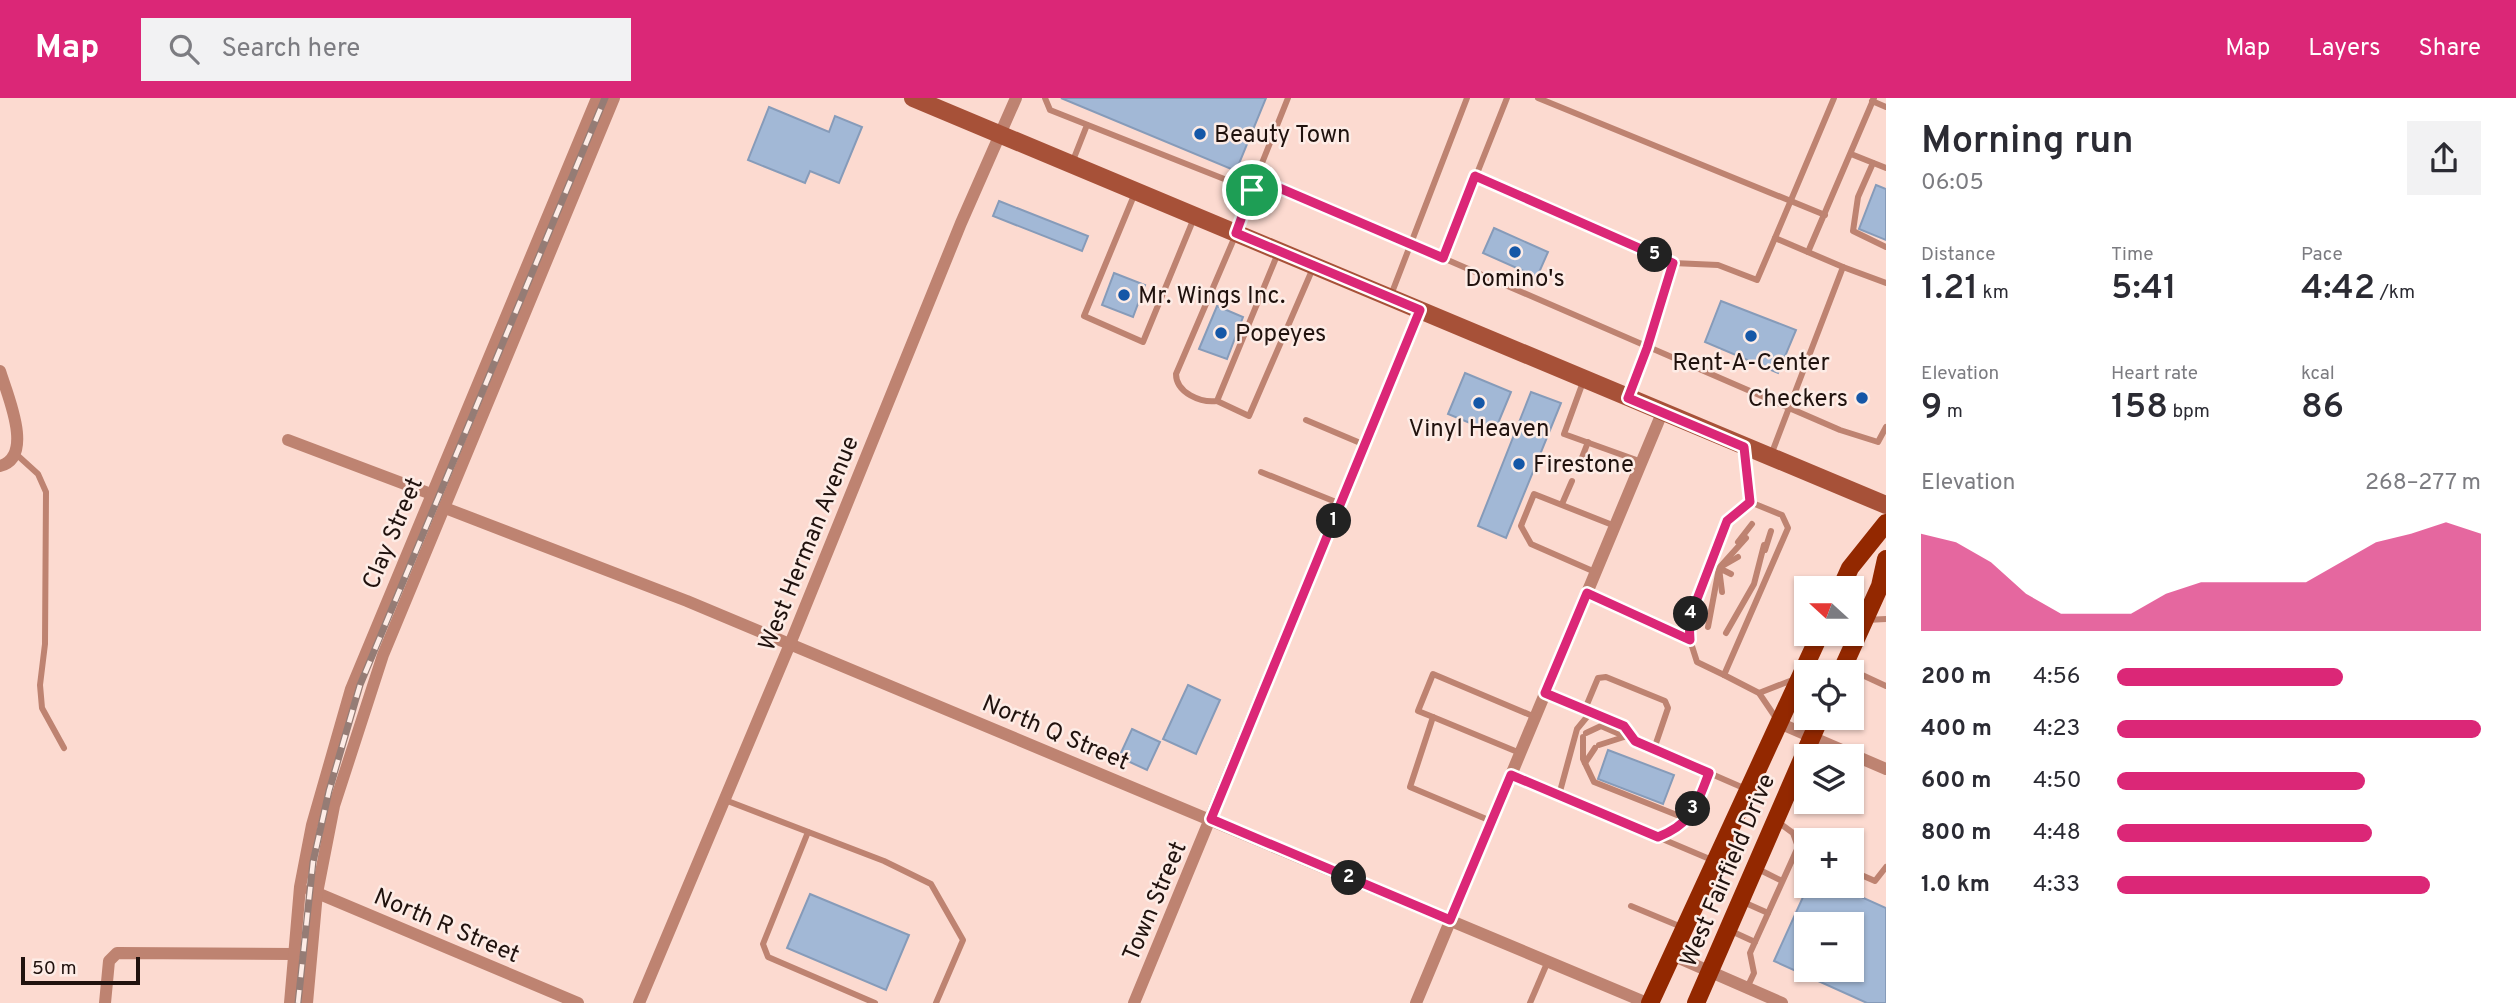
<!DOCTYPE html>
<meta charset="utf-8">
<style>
body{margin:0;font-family:Overpass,sans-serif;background:#f2f2f3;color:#2b2b33;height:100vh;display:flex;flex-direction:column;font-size:26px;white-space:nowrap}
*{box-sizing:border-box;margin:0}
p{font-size:23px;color:#7c7c81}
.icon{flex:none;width:38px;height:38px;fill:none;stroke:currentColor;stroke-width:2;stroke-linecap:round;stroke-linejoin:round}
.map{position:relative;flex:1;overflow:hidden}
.details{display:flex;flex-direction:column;background:#fff;width:630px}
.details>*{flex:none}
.needle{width:46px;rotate:291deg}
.buttons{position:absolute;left:1794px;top:478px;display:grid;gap:14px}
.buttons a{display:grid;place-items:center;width:70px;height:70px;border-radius:0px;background:#fff;box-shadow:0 2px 5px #0004;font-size:35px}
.scale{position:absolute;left:21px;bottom:18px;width:119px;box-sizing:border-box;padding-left:7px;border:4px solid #20120e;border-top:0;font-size:19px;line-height:24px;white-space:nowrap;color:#20120e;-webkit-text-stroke:5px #fdece6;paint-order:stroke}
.pin{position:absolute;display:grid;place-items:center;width:60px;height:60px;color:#fff;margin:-30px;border:4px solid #fff;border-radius:50%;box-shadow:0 2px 7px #0007}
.km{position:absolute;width:35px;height:35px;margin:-18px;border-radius:50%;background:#222;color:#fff;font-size:19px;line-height:35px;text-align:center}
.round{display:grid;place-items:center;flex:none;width:74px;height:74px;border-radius:0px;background:#f2f2f3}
.summary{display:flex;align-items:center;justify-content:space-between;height:119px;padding:0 35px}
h1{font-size:38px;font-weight:600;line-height:52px}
.stats{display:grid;grid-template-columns:repeat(3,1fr);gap:10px;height:119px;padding:7px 35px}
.stats div{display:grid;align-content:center}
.stats b{font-size:35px;font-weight:600}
.stats small{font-size:19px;font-weight:400}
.stats p{font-size:19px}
.chart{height:196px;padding:14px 35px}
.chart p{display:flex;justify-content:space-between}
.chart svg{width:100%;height:126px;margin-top:7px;fill:#db2777;opacity:.7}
ul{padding:0 35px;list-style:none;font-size:23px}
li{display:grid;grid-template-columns:112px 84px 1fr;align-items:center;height:52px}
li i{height:18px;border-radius:9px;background:#db2777}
header{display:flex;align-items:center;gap:42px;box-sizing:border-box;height:98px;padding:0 35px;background:#db2777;color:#fff}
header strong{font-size:33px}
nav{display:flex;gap:38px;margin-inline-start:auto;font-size:24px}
.search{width:490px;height:63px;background:#f2f2f3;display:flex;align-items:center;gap:18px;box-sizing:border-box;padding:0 24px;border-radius:0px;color:#7c7c81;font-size:26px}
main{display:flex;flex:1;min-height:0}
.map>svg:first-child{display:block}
.building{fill:#a2b8d6;stroke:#869bb9;stroke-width:2;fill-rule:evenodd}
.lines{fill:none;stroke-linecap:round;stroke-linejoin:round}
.lane{stroke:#be8371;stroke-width:6}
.street{stroke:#be8371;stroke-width:12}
.secondary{stroke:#a75138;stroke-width:18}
.primary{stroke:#932800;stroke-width:18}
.rail-casing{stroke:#957c75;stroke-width:7}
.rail{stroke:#fdece6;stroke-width:4.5;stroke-dasharray:13;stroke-linecap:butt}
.route-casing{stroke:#fff;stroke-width:14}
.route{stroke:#db2777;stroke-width:9}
.poi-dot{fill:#1557a7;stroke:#fdece6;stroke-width:2.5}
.labels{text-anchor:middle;stroke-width:5;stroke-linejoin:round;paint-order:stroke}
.poi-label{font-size:24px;fill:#20120e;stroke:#fdece6;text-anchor:start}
.street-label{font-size:24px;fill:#20120e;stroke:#fdece6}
</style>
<header>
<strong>Map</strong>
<div class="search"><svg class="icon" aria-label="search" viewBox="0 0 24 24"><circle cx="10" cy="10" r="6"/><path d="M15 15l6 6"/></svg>Search here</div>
<nav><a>Map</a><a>Layers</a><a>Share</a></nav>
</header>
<main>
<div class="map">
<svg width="1886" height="905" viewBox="0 0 1886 905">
<rect width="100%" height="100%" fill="#fcdad0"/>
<g class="building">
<polygon points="1061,0 1266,0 1236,73"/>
<polygon points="769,9 829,34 835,18 862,29 839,85 810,73 805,85 748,62"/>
<polygon points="1876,87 1886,91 1886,142 1859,131"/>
<polygon points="999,103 1088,138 1082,153 993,118"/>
<polygon points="1494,130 1548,154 1537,179 1483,155"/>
<polygon points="1114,175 1145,187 1133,219 1102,207"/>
<polygon points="1721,203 1796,232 1778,275 1705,244"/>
<polygon points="1217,208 1243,219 1227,261 1199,251"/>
<polygon points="1465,275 1511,294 1494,335 1448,316"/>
<polygon points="1531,294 1561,305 1506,440 1478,428"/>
<polygon points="1188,587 1220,602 1196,656 1163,641"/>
<polygon points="1132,631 1160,644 1147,672 1119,659"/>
<polygon points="1608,652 1674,677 1663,706 1598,681"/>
<path d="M1808 788H1837L1886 810V905H1867L1774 863ZM1806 826H1852V872H1806Z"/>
<polygon points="810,796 909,837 886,892 787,850"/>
</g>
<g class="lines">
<g class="lane">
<polyline points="1045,0 1050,12 1252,92"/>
<polyline points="1288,0 1256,80 1443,160 1476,78 1673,165 1718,167 1757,182 1775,140 1843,169 1771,357"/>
<polyline points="1538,0 1825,117"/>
<polyline points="1872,3 1886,9"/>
<polyline points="1851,56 1886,70"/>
<polyline points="1072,65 1087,27"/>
<polyline points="1873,65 1858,99 1853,133 1886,149"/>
<polyline points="1476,78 1507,0"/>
<path d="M1256 80 1236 136 1176 276C1176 295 1201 305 1217 303L1278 155"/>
<polyline points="1135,95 1084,218 1143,244 1194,120"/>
<polyline points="1775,140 1834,0"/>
<polyline points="1808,154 1874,0"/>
<polyline points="1443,160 1840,332 1878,344 1886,329"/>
<polyline points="1843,169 1886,185"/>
<polyline points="1391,197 1467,0"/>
<polyline points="1583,284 1564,336 1642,364"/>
<polyline points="1628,298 1648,250 1673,165"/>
<polyline points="1217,303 1249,318 1313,170"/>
<polyline points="1306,322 1365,347"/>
<polyline points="1744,350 1750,404"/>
<polyline points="16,356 38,376 46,394 45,546 40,587 42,610 64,650"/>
<polyline points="1581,362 1588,344"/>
<polyline points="1261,374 1341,406"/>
<polyline points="1562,406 1572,383"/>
<polyline points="1738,444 1752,426"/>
<polyline points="1765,452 1771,433"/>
<polyline points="1724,467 1738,459"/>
<polyline points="1595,474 1531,446 1521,428 1534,396 1615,428"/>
<polyline points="1722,494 1719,470 1731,476"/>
<polyline points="1588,495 1690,542 1697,564 1724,577 1788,430 1782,417 1750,404"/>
<polyline points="1866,522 1886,521"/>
<polyline points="1708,529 1719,470 1746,440"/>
<polyline points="1726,535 1754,486 1764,447"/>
<polyline points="1690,542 1689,522 1727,423 1750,404"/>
<polyline points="1845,569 1886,588"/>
<polyline points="1724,577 1759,595 1778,623"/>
<polyline points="1545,595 1624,628 1634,642"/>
<polyline points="1759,595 1795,581"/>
<polyline points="1585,611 1598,580 1606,579 1665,603 1668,610 1654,651"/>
<polyline points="1433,619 1520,655"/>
<polyline points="1586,635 1601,628 1746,691"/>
<polyline points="1583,639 1583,661 1594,684 1687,721"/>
<polyline points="1599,647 1624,639"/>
<polyline points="1585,665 1595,650"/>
<polyline points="1511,677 1712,762"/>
<polyline points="1559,697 1577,631 1591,614"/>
<polyline points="725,702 884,763 931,786 963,842 936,905"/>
<polyline points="1491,723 1410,689 1433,619 1418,613 1433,576 1535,619"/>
<polyline points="1778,724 1793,735 1798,749"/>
<polyline points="808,734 763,846 768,859 875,905"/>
<path d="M1658 739C1693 725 1696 708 1709 675"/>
<polyline points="1756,770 1782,783"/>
<polyline points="1852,773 1875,783 1886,769"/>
<polyline points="1741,803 1768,815"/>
<polyline points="1631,808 1684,830"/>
<polyline points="1731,833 1755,844"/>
<polyline points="1747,890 1754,875 1750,855 1798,749 1806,752"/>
<polyline points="1530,905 1548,863"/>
</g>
<g class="street">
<path d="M0 273C7 296 35 359 0 368"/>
<polyline points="288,342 431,396"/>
<polyline points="445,410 687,503 1647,905"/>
<polyline points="1779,625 1886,671"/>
<polyline points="310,792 578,905"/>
<polyline points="1672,857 1782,905"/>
<polyline points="105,905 109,863 117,855 294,856"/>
<polyline points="290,905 300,789 312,727 351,591 597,0"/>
<polyline points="307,905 317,795 334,708 383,557 614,0"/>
<polyline points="639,905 790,546 961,125 1016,0"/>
<polyline points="1134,905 1420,212"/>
<polyline points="1416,905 1662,315"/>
</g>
<polyline class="secondary" points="913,0 1886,407"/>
<g class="primary">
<polyline points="1841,490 1850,470 1886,425"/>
<polyline points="1841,574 1880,488 1886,461"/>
<polyline points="1650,905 1820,536"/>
<polyline points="1696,905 1820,620"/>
</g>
<defs>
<polyline id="rail" points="298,905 313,764 329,693 360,587 605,0"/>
</defs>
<use href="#rail" class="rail-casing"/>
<use href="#rail" class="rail"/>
</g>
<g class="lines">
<defs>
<path id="route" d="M1475 78 1673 165 1647 250 1628 300 1744 349 1750 404 1727 423 1689 522 1690 542 1587 495 1545 595 1624 628 1635 643 1709 675C1696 708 1693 725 1658 739L1511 677 1450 822 1211 721 1420 212 1236 135 1256 80 1443 160Z"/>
</defs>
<use href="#route" class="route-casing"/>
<use href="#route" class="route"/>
</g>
<g class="poi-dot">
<circle cx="1200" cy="36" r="7"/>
<circle cx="1515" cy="154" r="7"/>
<circle cx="1124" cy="197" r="7"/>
<circle cx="1221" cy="235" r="7"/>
<circle cx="1751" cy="238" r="7"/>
<circle cx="1862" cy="300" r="7"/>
<circle cx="1479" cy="305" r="7"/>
<circle cx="1519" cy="366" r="7"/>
</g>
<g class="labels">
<g class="poi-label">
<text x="1214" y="44">Beauty Town</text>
<text x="1515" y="188" text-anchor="middle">Domino's</text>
<text x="1138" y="205">Mr. Wings Inc.</text>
<text x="1235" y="243">Popeyes</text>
<text x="1751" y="272" text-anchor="middle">Rent-A-Center</text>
<text x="1848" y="308" text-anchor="end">Checkers</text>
<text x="1479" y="338" text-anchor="middle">Vinyl Heaven</text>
<text x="1533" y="374">Firestone</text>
</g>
<g class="street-label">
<text transform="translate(392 435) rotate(-67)" y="8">Clay Street</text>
<text transform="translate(808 445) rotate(-68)" y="8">West Herman Avenue</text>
<text transform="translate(1056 634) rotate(23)" y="8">North Q Street</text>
<text transform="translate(1727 772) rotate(-67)" y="8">West Fairfield Drive</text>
<text transform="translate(1154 803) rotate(-67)" y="8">Town Street</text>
<text transform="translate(447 827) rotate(23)" y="8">North R Street</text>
</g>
</g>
</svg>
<div class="buttons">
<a><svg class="needle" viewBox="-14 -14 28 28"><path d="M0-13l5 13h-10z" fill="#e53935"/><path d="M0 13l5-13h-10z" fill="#7c7c81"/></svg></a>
<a><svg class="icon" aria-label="locate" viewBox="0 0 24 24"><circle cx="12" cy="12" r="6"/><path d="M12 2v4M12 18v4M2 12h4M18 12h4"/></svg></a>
<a><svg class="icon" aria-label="layers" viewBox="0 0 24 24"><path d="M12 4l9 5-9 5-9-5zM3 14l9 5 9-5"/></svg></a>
<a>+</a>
<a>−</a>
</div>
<div class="scale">50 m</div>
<div class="pin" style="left:1252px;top:92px;background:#1e9e55"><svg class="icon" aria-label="arrive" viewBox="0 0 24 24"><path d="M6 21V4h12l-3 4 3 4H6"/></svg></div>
<b class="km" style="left:1334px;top:423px">1</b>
<b class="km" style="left:1349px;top:780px">2</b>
<b class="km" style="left:1693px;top:711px">3</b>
<b class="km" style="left:1691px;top:516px">4</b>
<b class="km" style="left:1655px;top:157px">5</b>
</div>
<section class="details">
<div class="summary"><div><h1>Morning run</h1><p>06:05</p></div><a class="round"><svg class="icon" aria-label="share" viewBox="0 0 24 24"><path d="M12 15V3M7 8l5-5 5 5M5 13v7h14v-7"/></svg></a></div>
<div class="stats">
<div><p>Distance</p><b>1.21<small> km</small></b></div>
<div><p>Time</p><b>5:41</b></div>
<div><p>Pace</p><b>4:42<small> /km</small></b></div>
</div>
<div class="stats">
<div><p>Elevation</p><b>9<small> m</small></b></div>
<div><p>Heart rate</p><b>158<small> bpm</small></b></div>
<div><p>kcal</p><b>86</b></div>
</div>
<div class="chart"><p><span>Elevation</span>268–277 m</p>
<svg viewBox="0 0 160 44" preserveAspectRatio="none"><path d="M0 44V10L10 13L20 20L30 31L40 38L50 38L60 38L70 31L80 27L90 27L100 27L110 27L120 20L130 13L140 10L150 6L160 10V44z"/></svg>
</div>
<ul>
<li><b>200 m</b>4:56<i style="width:62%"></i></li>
<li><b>400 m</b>4:23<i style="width:100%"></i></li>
<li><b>600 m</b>4:50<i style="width:68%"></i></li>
<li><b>800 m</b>4:48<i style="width:70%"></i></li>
<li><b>1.0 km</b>4:33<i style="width:86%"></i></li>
</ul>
</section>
</main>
